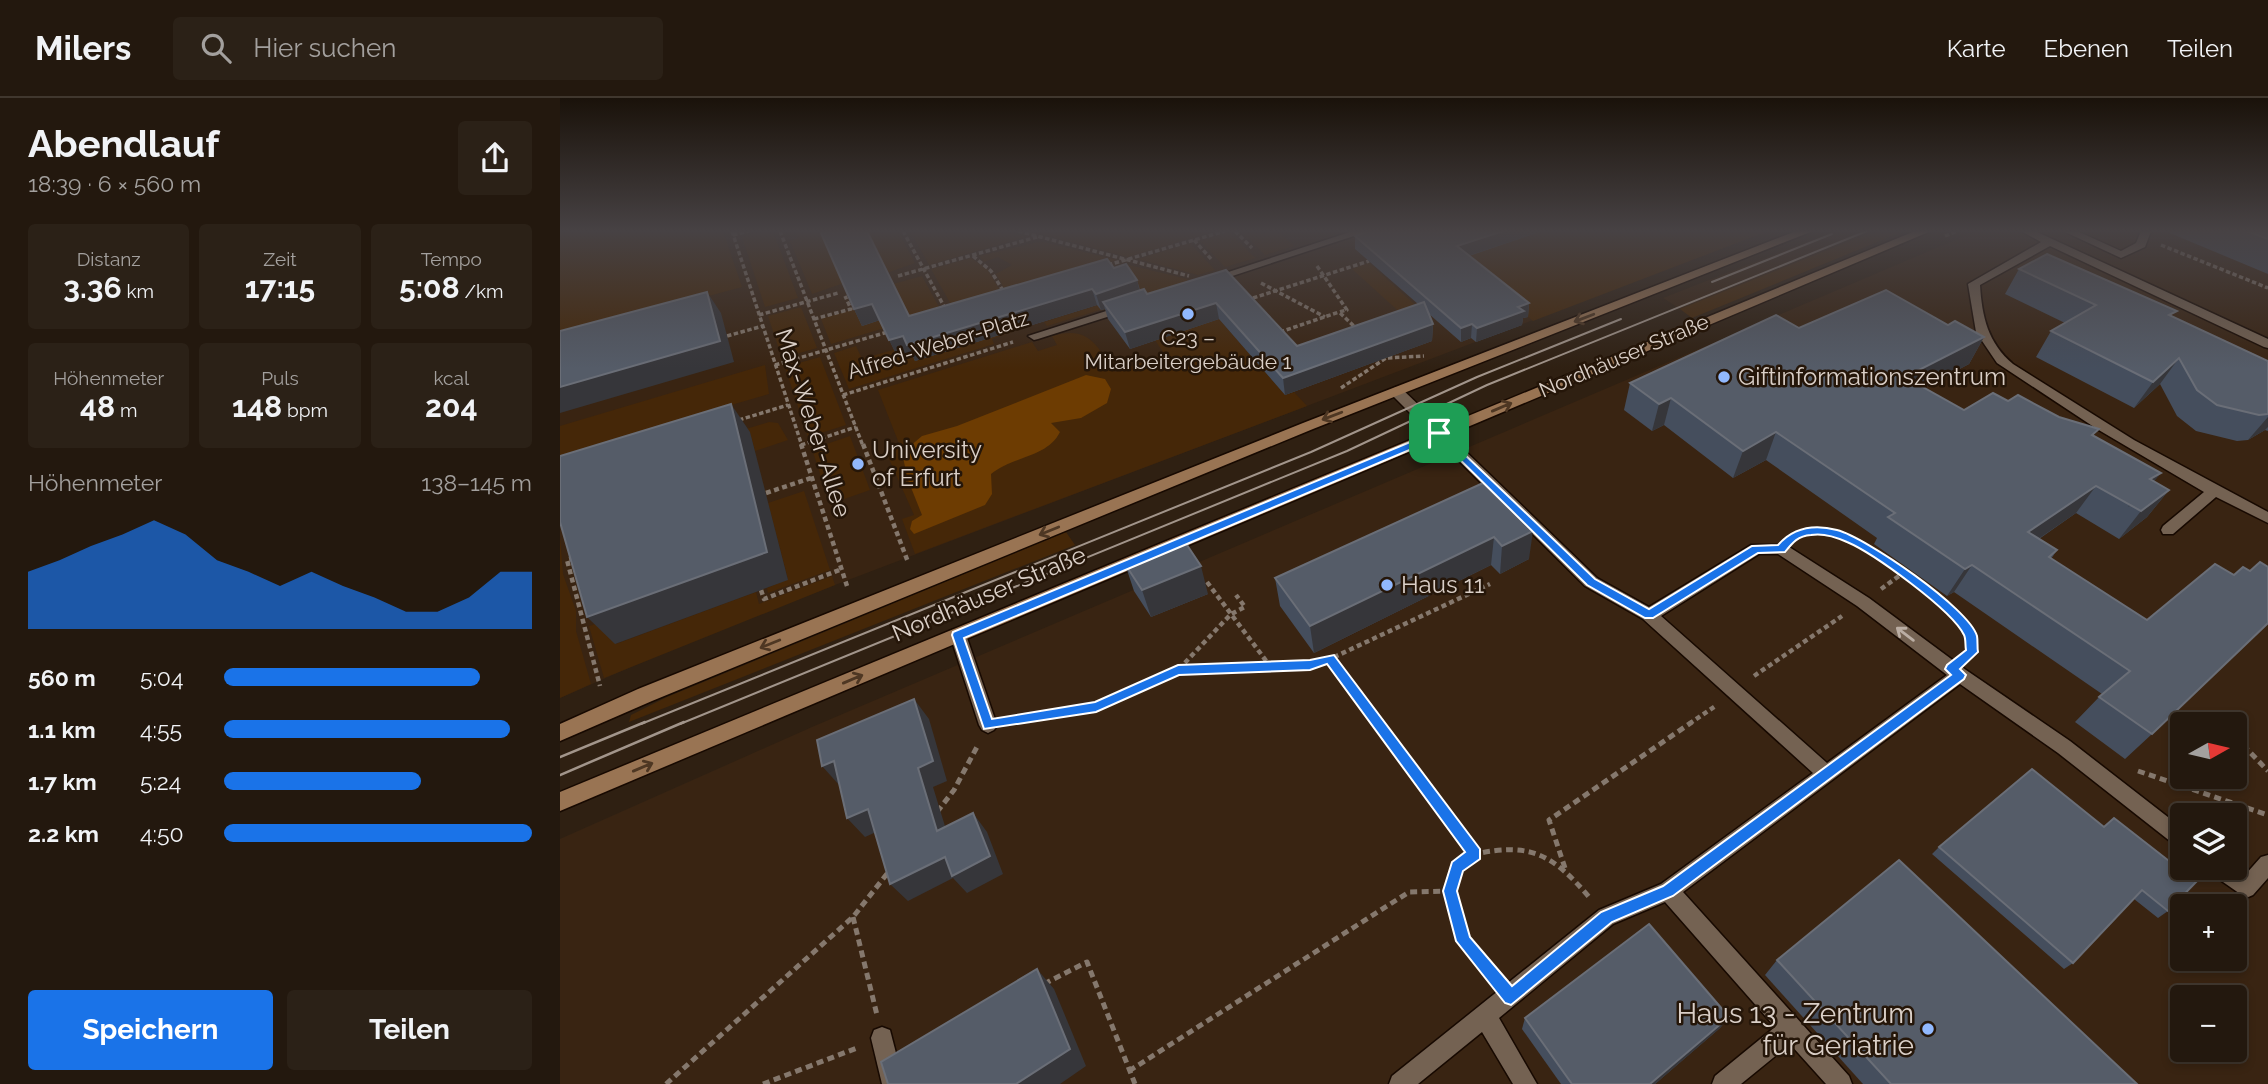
<!DOCTYPE html>
<html lang="de">
<meta charset="utf-8">
<style>
body{margin:0;font-family:Raleway,sans-serif;background:#2b2117;color:#f1f3f6;height:100vh;display:flex;flex-direction:column;font-size:26px;white-space:nowrap}
*{box-sizing:border-box;margin:0}
p{font-size:23px;color:#a3a09e}
.icon{flex:none;width:38px;height:38px;fill:none;stroke:currentColor;stroke-width:2;stroke-linecap:round;stroke-linejoin:round}
.map{position:relative;flex:1;overflow:hidden}
.sheet{display:flex;flex-direction:column;background:#23180e;width:560px}
.sheet>*{flex:none}
.needle{width:46px;rotate:82deg}
.controls{position:absolute;left:1610px;top:614px;display:grid;gap:14px}
.controls a{display:grid;place-items:center;width:77px;height:77px;border-radius:7px;background:#23180e;box-shadow:0 4px 10px #0003,0 0 0 2px #40372e;font-size:35px}
.pin{position:absolute;display:grid;place-items:center;width:60px;height:60px;color:#fff;margin:-30px;border-radius:14px;box-shadow:0 4px 10px #0006}
.round{display:grid;place-items:center;flex:none;width:74px;height:74px;border-radius:7px;background:#2b2117}
.overview{display:flex;align-items:center;justify-content:space-between;height:119px;padding:0 28px}
h1{font-size:38px;font-weight:700;line-height:52px}
.metrics{display:grid;grid-template-columns:repeat(3,1fr);gap:10px;height:119px;padding:7px 28px}
.metrics div{display:grid;align-content:center;border-radius:7px;background:#2b2117;text-align:center}
.metrics b{font-size:30px;font-weight:700}
.metrics small{font-size:19px;font-weight:400}
.metrics p{font-size:19px}
.chart{height:196px;padding:14px 28px}
.chart p{display:flex;justify-content:space-between}
.chart svg{width:100%;height:126px;margin-top:7px;fill:#1a73e8;opacity:.7}
.cta{display:flex;gap:14px;margin-top:auto;padding:14px 28px}
.cta a{flex:1;height:80px;border-radius:7px;background:#1a73e8;color:#fff;font-size:28px;font-weight:700;line-height:80px;text-align:center}
.cta a+a{background:#2b2117;color:#f1f3f6}
ul{padding:0 28px;list-style:none;font-size:23px}
li{display:grid;grid-template-columns:112px 84px 1fr;align-items:center;height:52px}
li i{height:18px;border-radius:9px;background:#1a73e8}
header{display:flex;align-items:center;gap:42px;box-sizing:border-box;height:98px;padding:0 35px;background:#23180e;border-bottom:2px solid #40372e}
header strong{font-size:33px}
nav{display:flex;gap:38px;margin-inline-start:auto;font-size:24px}
.search{width:490px;height:63px;background:#2b2117;display:flex;align-items:center;gap:18px;box-sizing:border-box;padding:0 24px;border-radius:7px;color:#a3a09e;font-size:26px}
main{display:flex;flex:1;min-height:0}
.map>svg:first-child{display:block}
.built{fill:#392412;fill-rule:evenodd}
.green{fill:#452708}
.forest{fill:#6d3c02}
.lines{fill:none;stroke-linecap:round;stroke-linejoin:round}
.service-casing{stroke:#170901;stroke-width:3}
.minor-casing{stroke:#170901;stroke-width:3}
.secondary-casing{stroke:#170901;stroke-width:3}
.path-far2{stroke:#85786d;stroke-width:3.5;stroke-dasharray:4.5 2.5;stroke-linecap:butt}
.path-far1{stroke:#85786d;stroke-width:4.5;stroke-dasharray:5 3.5;stroke-linecap:butt}
.path{stroke:#85786d;stroke-width:5;stroke-dasharray:7 4.5;stroke-linecap:butt}
.service{fill:#746252;fill-rule:evenodd}
.minor{fill:#746252;fill-rule:evenodd}
.secondary{fill:#997453;fill-rule:evenodd}
.tram-far1{stroke:#a2958b;stroke-width:2}
.tram{stroke:#a2958b;stroke-width:2.5}
.wall{fill:#454e5d}
.shaded-wall{fill:#36363a}
.building{fill:#555c68;stroke:#6a6e77;stroke-width:2}
.oneway{stroke:#4e3723}
.oneway2{stroke:#bbaea4}
.route{fill:#1a73e8;stroke:#fff;stroke-width:2;fill-rule:evenodd}
.poi-dot{fill:#91b8fd;stroke:#251609;stroke-width:2.5}
.labels{text-anchor:middle;stroke-width:5;stroke-linejoin:round;paint-order:stroke}
.far-poi-label{font-size:21px;fill:#dacfc7;stroke:#251609}
.far-street-label{font-size:21px;fill:#dacfc7;stroke:#251609}
.poi-label{font-size:24px;fill:#dacfc7;stroke:#251609;text-anchor:start}
.street-label{font-size:24px;fill:#dacfc7;stroke:#251609}
.near-poi-label{font-size:28px;fill:#dacfc7;stroke:#251609;text-anchor:end}
</style>
<header>
<strong>Milers</strong>
<div class="search"><svg class="icon" aria-label="search" viewBox="0 0 24 24"><circle cx="10" cy="10" r="6"/><path d="M15 15l6 6"/></svg>Hier suchen</div>
<nav><a>Karte</a><a>Ebenen</a><a>Teilen</a></nav>
</header>
<main>
<section class="sheet">
<div class="overview"><div><h1>Abendlauf</h1><p>18:39 · 6 × 560 m</p></div><a class="round"><svg class="icon" aria-label="share" viewBox="0 0 24 24"><path d="M12 15V3M7 8l5-5 5 5M5 13v7h14v-7"/></svg></a></div>
<div class="metrics">
<div><p>Distanz</p><b>3.36<small> km</small></b></div>
<div><p>Zeit</p><b>17:15</b></div>
<div><p>Tempo</p><b>5:08<small> /km</small></b></div>
</div>
<div class="metrics">
<div><p>Höhenmeter</p><b>48<small> m</small></b></div>
<div><p>Puls</p><b>148<small> bpm</small></b></div>
<div><p>kcal</p><b>204</b></div>
</div>
<div class="chart"><p><span>Höhenmeter</span>138–145 m</p>
<svg viewBox="0 0 160 44" preserveAspectRatio="none"><path d="M0 44V24L10 20L20 15L30 11L40 6L50 11L60 20L70 24L80 29L90 24L100 29L110 33L120 38L130 38L140 33L150 24L160 24V44z"/></svg>
</div>
<ul>
<li><b>560 m</b>5:04<i style="width:83%"></i></li>
<li><b>1.1 km</b>4:55<i style="width:93%"></i></li>
<li><b>1.7 km</b>5:24<i style="width:64%"></i></li>
<li><b>2.2 km</b>4:50<i style="width:100%"></i></li>
</ul>
<div class="cta"><a>Speichern</a><a>Teilen</a></div>
</section>
<div class="map">
<svg width="1708" height="986" viewBox="0 0 1708 986">
<rect width="100%" height="100%" fill="#2f2012"/>
<g class="built">
<polygon points="0,133 1208,133 275,487 128,544 0,600"/>
<polygon points="1274,133 1315,133 1120,211 1103,200"/>
<path d="M1416 133H1708V986H0V741L252 629ZM1622 626H1675V679H1622ZM1622 718H1675V770H1622ZM1622 808H1675V861H1622ZM1622 900H1675V952H1622Z"/>
</g>
<g class="green">
<polygon points="0,133 163,133 182,189 0,238"/>
<polygon points="205,133 213,133 238,200 205,209 182,139"/>
<polygon points="236,133 261,133 284,185 252,196 230,143 238,140"/>
<polygon points="306,133 338,133 355,165 327,175"/>
<polygon points="350,133 446,133 465,139 369,167"/>
<polygon points="470,133 655,133 568,159"/>
<polygon points="681,133 718,133 734,148 705,157"/>
<polygon points="982,133 1208,133 973,223 884,152"/>
<polygon points="1315,133 1344,133 1132,220 1120,211"/>
<polygon points="670,134 692,157 696,160 665,169 640,143"/>
<polygon points="478,144 484,144 557,162 447,195 436,176 452,167 438,159 424,164 419,158"/>
<polygon points="630,145 655,172 638,177 578,161"/>
<polygon points="411,160 427,171 442,196 393,210 371,171"/>
<polygon points="809,165 861,212 844,218 792,171"/>
<polygon points="565,166 627,181 628,185 487,228 484,224 567,198 496,186"/>
<polygon points="362,178 380,211 348,218 333,186"/>
<polygon points="241,209 257,250 222,260 208,218"/>
<polygon points="295,211 335,218 338,226 271,246 261,221"/>
<path d="M659 221 725 297 734 294 747 308 355 456 342 421 354 417 326 354 340 348 318 292 472 244 478 253 497 247 492 238C529 227 536 247 555 274L605 257 595 242Z"/>
<polygon points="452,234 432,241 434,246 289,291 274,255 296,248 302,261 336,251 351,254"/>
<polygon points="260,259 286,327 248,339 225,269"/>
<polygon points="205,267 209,296 147,314 0,416 0,328"/>
<polygon points="209,324 218,325 228,342 195,353 190,335 111,354"/>
<polygon points="290,338 310,392 270,406 252,351"/>
<polygon points="244,393 270,472 208,495 207,490 228,481 208,405"/>
<polygon points="506,434 515,447 69,624 71,617 107,599"/>
<polygon points="0,439 3,476 16,513 16,533 31,586 0,600"/>
<polygon points="272,478 275,487 44,580 29,528 48,522 56,546 196,494 199,506"/>
</g>
<path class="forest" d="M526 277 545 281 551 291 547 305 521 320 491 325 500 334C487 360 452 358 431 376L432 396 425 407 354 436 350 431 352 423 362 417 348 382 342 355 362 338 397 328Z"/>
<g class="lines">
<defs>
<g id="service">
<polygon points="793,133 809,133 654,184 644,182"/>
<path d="M1461 133H1475L1708 241V250L1704 249 1490 148 1420 187C1422 219 1428 245 1453 266L1574 342 1708 414V425L1656 399 1613 436H1603L1601 432 1603 428 1644 394 1537 331 1437 265 1416 234 1408 186 1481 144Z"/>
<polygon points="1503,133 1517,133 1561,153 1576,145 1581,133 1591,133 1585,149 1561,160"/>
<polygon points="565,207 571,210 569,212 478,241 474,242 468,238"/>
<path d="M893 345 898 346 1037 480 1089 509 1191 447H1226L1309 500 1406 572 1510 643 1622 730V750L1615 747 1498 655 1400 586 1123 794 1289 978 1292 986H1266L1230 946 1181 986H1152L1155 978 1215 929 1105 804 1053 826 939 920 977 986H953L922 934 858 986H829L832 978 1039 812 1101 786 1253 675 1083 521 1025 488 888 352 886 349ZM1199 456H1218L1297 508 1387 577 1267 665 1101 518Z"/>
<polygon points="398,531 404,532 406,537 437,627 434,632 428,635 422,632 419,627 390,537 392,532"/>
<polygon points="1708,757 1708,780 1693,797 1686,800 1653,777 1650,770 1675,769 1685,777 1701,759"/>
<polygon points="322,929 330,932 344,986 322,986 311,940 314,932"/>
</g>
<polygon id="minor" points="836,289 841,290 898,345 901,349 898,353 888,353 831,296 829,293"/>
<g id="secondary">
<polygon points="1236,133 1253,133 753,331 92,603 0,643 0,626 78,591 743,325"/>
<polygon points="1355,133 1371,133 0,713 0,694"/>
</g>
</defs>
<use href="#service" class="service-casing"/>
<use href="#minor" class="minor-casing"/>
<use href="#secondary" class="secondary-casing"/>
<g class="path-far2">
<polyline points="172,133 242,348"/>
<polyline points="220,133 303,348"/>
<polyline points="343,133 386,212"/>
<polyline points="458,133 629,178"/>
<polyline points="675,133 692,150"/>
<polyline points="173,137 189,133"/>
<polyline points="1385,138 1397,133"/>
<polyline points="634,142 652,162"/>
<polyline points="1601,147 1708,190"/>
<polyline points="413,158 431,173 445,196"/>
<polyline points="548,167 665,133"/>
<polyline points="757,168 787,212 779,214 797,231"/>
<polyline points="338,178 477,139"/>
<polyline points="701,185 765,219"/>
<polyline points="693,200 809,163"/>
<polyline points="199,217 278,195"/>
<polyline points="254,221 291,211 285,198"/>
<polyline points="720,234 779,214"/>
<polyline points="167,238 203,228"/>
<polyline points="215,267 331,233"/>
<polyline points="781,290 826,260 864,258"/>
<polyline points="283,297 453,244"/>
<polyline points="179,322 228,307"/>
<polyline points="241,347 296,329"/>
</g>
<g class="path-far1">
<polyline points="241,346 287,488"/>
<polyline points="303,346 348,464"/>
<polyline points="206,395 251,380"/>
<path d="M1240 436C1252 433 1266 432 1278 436 1309 446 1401 508 1411 539 1412 544 1411 550 1411 555"/>
<polyline points="14,460 7,462 40,588"/>
<polyline points="647,484 710,568 750,567 770,561"/>
<polyline points="1321,491 1343,475"/>
<polyline points="201,492 204,501 282,471"/>
<polyline points="619,571 671,516 685,509 676,497"/>
<polyline points="1194,578 1282,518"/>
<polyline points="450,624 536,609 618,572 710,568"/>
<polyline points="818,626 770,561 930,486"/>
<polyline points="1129,626 1157,607"/>
</g>
<g class="path">
<path d="M817 624 915 756C972 744 993 757 1030 800"/>
<polyline points="1683,647 1708,673"/>
<polyline points="1578,673 1708,717"/>
<polyline points="377,714 394,692 418,647"/>
<polyline points="915,756 897,769 890,793 903,843 932,877"/>
<polyline points="1005,770 989,722 1132,624"/>
<polyline points="293,819 317,917"/>
<polyline points="484,886 527,864 575,986"/>
<polyline points="569,973 849,794 890,793"/>
<polyline points="106,986 293,819 330,772"/>
<polyline points="203,986 297,950"/>
</g>
<use href="#service" class="service"/>
<use href="#minor" class="minor"/>
<use href="#secondary" class="secondary"/>
<g class="tram-far1">
<polyline points="1152,184 1272,136"/>
<polyline points="81,626 751,354 917,279 1061,221"/>
<polyline points="120,626 787,353 927,287 1307,133"/>
</g>
<g class="tram">
<polyline points="0,659 85,624"/>
<polyline points="0,677 124,624"/>
</g>
</g>
<g class="wall">
<polygon points="982,133 909,158 969,205 968,219 963,220 962,227 916,244 911,240 901,244 869,216 873,226 872,243 725,297 659,221 570,251 548,221 545,211 541,212 537,207 355,263 351,254 337,258 320,222 302,228 294,211 349,218 554,170 577,182 580,192 587,196 666,172 737,248 858,206 795,151 795,138"/>
<polygon points="1605,133 1708,133 1708,176"/>
<polygon points="1459,171 1612,219 1708,263 1708,333 1705,332 1688,342 1677,343 1636,333 1617,318 1600,286 1574,310 1476,259 1491,233 1505,225 1445,196"/>
<polygon points="1388,227 1424,239 1409,266 1364,290 1404,312 1448,303 1534,338 1594,383 1609,392 1587,419 1559,441 1516,415 1479,441 1497,452 1491,461 1587,522 1592,636 1565,661 1515,624 1542,596 1394,494 1387,498 1314,446 1317,440 1206,362 1173,380 1104,327 1092,333 1064,312 1070,285 1239,230"/>
<polygon points="923,385 969,461 940,476 931,467 754,555 720,508 715,480"/>
<polygon points="565,466 648,496 591,519 574,493"/>
<polygon points="1554,720 1608,813 1598,820 1574,801 1513,865 1504,871 1372,756 1379,749 1544,728"/>
<polygon points="1217,862 1577,986 1303,986 1205,877"/>
<polygon points="1169,919 1160,930 1095,986 1001,986 962,931 965,920"/>
</g>
<g class="shaded-wall">
<polygon points="943,133 982,133 896,162 897,148"/>
<polygon points="577,182 581,199 543,204 545,211 541,212 536,196"/>
<polygon points="532,191 537,207 355,263 351,254 337,258 329,242"/>
<polygon points="147,194 161,215 174,264 0,315 0,289"/>
<polygon points="656,205 659,221 570,251 565,234"/>
<polygon points="969,205 968,219 963,220 962,227 916,244 917,230 958,209"/>
<polygon points="312,206 320,222 302,228 294,211"/>
<polygon points="873,226 872,243 725,297 723,280"/>
<polygon points="912,226 911,240 901,244 901,230"/>
<polygon points="1424,239 1409,266 1332,306 1345,279"/>
<polygon points="1619,260 1600,286 1574,310 1593,284"/>
<polygon points="1111,300 1104,327 1092,333 1099,306"/>
<polygon points="171,306 190,334 228,482 55,546 27,519"/>
<polygon points="1708,319 1708,329 1705,332 1688,342"/>
<polygon points="1216,334 1206,362 1173,380 1183,353"/>
<polygon points="1601,375 1579,402 1568,409 1590,381"/>
<polygon points="1536,388 1516,415 1449,461 1468,434"/>
<polygon points="1609,392 1587,419 1559,441 1581,413"/>
<polygon points="973,433 969,461 940,476 942,448"/>
<polygon points="934,439 931,467 754,555 750,528"/>
<polygon points="1412,467 1394,494 1387,498 1405,471"/>
<polygon points="641,468 648,496 591,519 582,492"/>
<polygon points="354,601 369,621 387,683 373,689 392,751 377,733 358,670"/>
<polygon points="274,663 280,688 262,668"/>
<polygon points="308,711 325,730 305,739 287,720"/>
<polygon points="413,715 427,734 443,776 407,795 393,780 348,803 330,786"/>
<polygon points="477,871 494,891 526,968 500,986 456,986"/>
<polygon points="1169,919 1160,930 1095,986 1090,986"/>
</g>
<g class="building">
<polygon points="260,133 307,133 349,218 547,161 554,170 566,166 577,182 536,196 532,191 347,247 343,238 329,242 312,206 294,211"/>
<polygon points="809,133 943,133 897,148 969,205 958,209 964,213 917,230 912,226 901,230 795,138"/>
<polygon points="1687,133 1708,133 1708,141"/>
<polygon points="1487,156 1617,213 1609,217 1708,263 1708,316 1699,317 1657,307 1637,292 1619,260 1593,284 1491,233 1536,207 1459,171"/>
<polygon points="666,172 737,248 864,204 873,226 723,280 656,205 565,234 543,204 584,191 587,196"/>
<polygon points="1326,192 1388,227 1395,223 1424,239 1345,279 1404,312 1433,295 1448,303 1458,297 1499,319 1539,331 1532,337 1601,375 1590,381 1609,392 1581,413 1536,388 1468,434 1497,452 1489,459 1587,522 1655,466 1674,477 1683,469 1690,473 1700,464 1708,469 1708,525 1592,636 1539,599 1570,573 1412,467 1405,471 1328,419 1335,415 1216,334 1183,353 1111,300 1099,306 1070,285 1216,217 1239,230"/>
<polygon points="147,194 160,243 0,289 0,233"/>
<polygon points="171,306 207,454 27,519 0,424 0,358"/>
<polygon points="923,385 973,433 942,448 934,439 750,528 715,480"/>
<polygon points="623,441 641,468 582,492 565,466"/>
<polygon points="354,601 373,663 358,670 377,733 413,715 430,758 392,778 385,759 330,786 308,711 287,720 274,663 262,668 257,642"/>
<polygon points="1472,671 1544,729 1554,720 1636,784 1608,813 1582,792 1513,865 1379,749"/>
<polygon points="1339,762 1577,986 1331,986 1217,862"/>
<polygon points="1089,826 1169,919 1090,986 1012,986 965,920"/>
<polygon points="477,871 510,951 456,986 328,986 321,964"/>
</g>
<defs><path id="oneway-shaft" d="M-6 0H5M1.5-3L5.5 0L1.5 3" fill="none" stroke-width="1.6" stroke-linecap="round" stroke-linejoin="round" transform="scale(1.75)"/></defs>
<g class="oneway">
<use href="#oneway-shaft" transform="translate(1024 220) rotate(159)"/>
<use href="#oneway-shaft" transform="translate(942 309) rotate(-23)"/>
<use href="#oneway-shaft" transform="translate(772 318) rotate(159)"/>
<use href="#oneway-shaft" transform="translate(489 433) rotate(158)"/>
<use href="#oneway-shaft" transform="translate(210 546) rotate(158)"/>
<use href="#oneway-shaft" transform="translate(293 581) rotate(-23)"/>
<use href="#oneway-shaft" transform="translate(83 669) rotate(-23)"/>
</g>
<use class="oneway2" href="#oneway-shaft" transform="translate(1345 536) rotate(-143)"/>
<linearGradient id="sky" x2="0" y2="1"><stop stop-color="#1a120a"/><stop offset="0.49" stop-color="#474244"/><stop offset="1" stop-color="#474244" stop-opacity="0"/></linearGradient>
<rect width="1708" height="271" fill="url(#sky)"/>
<path class="route" d="M879 332 1035 481 1089 511 1192 448 1218 447C1233 430 1254 426 1277 432 1305 439 1409 510 1417 538 1418 543 1417 549 1418 554L1400 571 1406 577 1404 581 1113 798 1052 824 951 907 945 905 896 843 883 793 892 764 905 754 767 566 750 572 619 577 536 614 424 631 392 537 393 534ZM878 340 1027 487 1085 520H1093L1198 455 1225 454C1233 444 1238 438 1251 437 1262 435 1276 439 1287 444 1313 455 1392 512 1404 537 1406 541 1405 547 1406 552L1387 567 1385 571 1391 577 1103 788 1041 814 952 888 910 839 897 793 903 773 920 761V751L774 557 750 562 618 567 535 604 432 621 404 540Z"/>
<g class="poi-dot">
<circle cx="628" cy="216" r="7"/>
<circle cx="1164" cy="279" r="7"/>
<circle cx="298" cy="366" r="7"/>
<circle cx="827" cy="487" r="7"/>
<circle cx="1368" cy="931" r="7"/>
</g>
<g class="labels">
<g class="far-poi-label">
<text x="628" y="247">C23 –<tspan x="628" dy="24">Mitarbeitergebäude 1</tspan></text>
</g>
<g class="far-street-label">
<text transform="translate(378 247) rotate(-17)" y="7">Alfred-Weber-Platz</text>
<text transform="translate(1064 258) rotate(-23)" y="7">Nordhäuser Straße</text>
</g>
<g class="poi-label">
<text x="1178" y="287">Giftinformationszentrum</text>
<text x="312" y="360">University<tspan x="312" dy="28">of Erfurt</tspan></text>
<text x="841" y="495">Haus 11</text>
</g>
<g class="street-label">
<text transform="translate(253 325) rotate(72)" y="8">Max-Weber-Allee</text>
<text transform="translate(429 496) rotate(-23)" y="8">Nordhäuser Straße</text>
</g>
<g class="near-poi-label">
<text x="1354" y="925">Haus 13 - Zentrum<tspan x="1354" dy="32">für Geriatrie</tspan></text>
</g>
</g>
</svg>
<div class="controls">
<a><svg class="needle" viewBox="-14 -14 28 28"><path d="M0-13l5 13h-10z" fill="#e53935"/><path d="M0 13l5-13h-10z" fill="#a3a09e"/></svg></a>
<a><svg class="icon" aria-label="layers" viewBox="0 0 24 24"><path d="M12 4l9 5-9 5-9-5zM3 14l9 5 9-5"/></svg></a>
<a>+</a>
<a>−</a>
</div>
<div class="pin" style="left:879px;top:335px;background:#1e9e55"><svg class="icon" aria-label="arrive" viewBox="0 0 24 24"><path d="M6 21V4h12l-3 4 3 4H6"/></svg></div>
</div>
</main>
